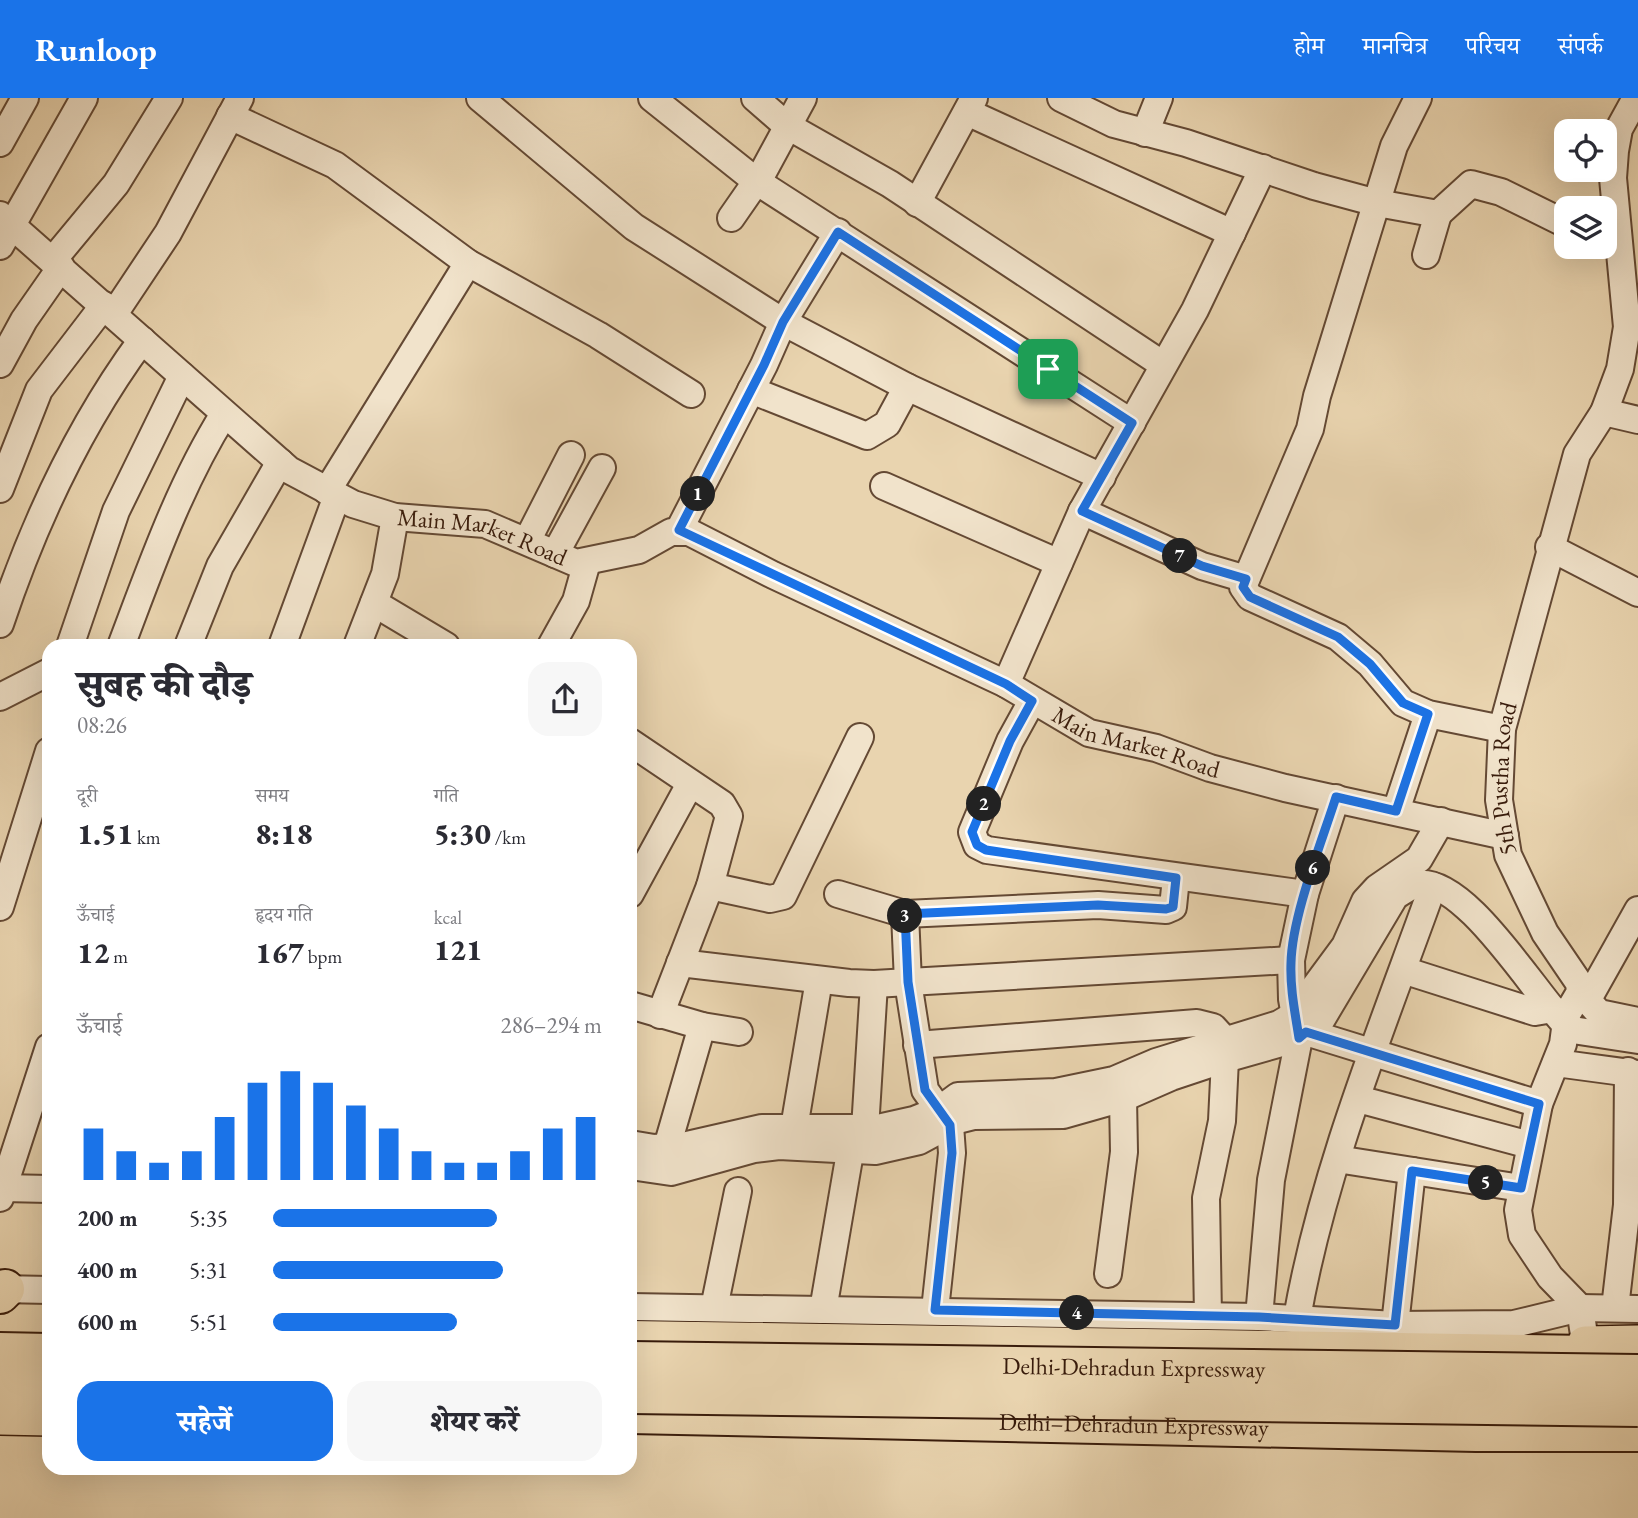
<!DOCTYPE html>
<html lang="hi">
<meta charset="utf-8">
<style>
body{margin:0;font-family:"EB Garamond","Noto Serif Devanagari",serif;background:#f7f7f7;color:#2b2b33;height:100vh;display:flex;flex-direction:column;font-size:26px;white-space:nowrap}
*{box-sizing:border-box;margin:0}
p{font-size:23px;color:#7c7c81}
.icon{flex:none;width:38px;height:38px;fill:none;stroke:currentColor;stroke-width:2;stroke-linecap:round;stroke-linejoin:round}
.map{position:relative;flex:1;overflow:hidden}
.panel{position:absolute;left:42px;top:541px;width:595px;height:836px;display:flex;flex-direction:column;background:#fff;border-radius:21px;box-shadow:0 7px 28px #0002}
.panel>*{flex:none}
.controls{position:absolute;left:1554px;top:21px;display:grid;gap:14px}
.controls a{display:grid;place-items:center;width:63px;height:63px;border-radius:14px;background:#fff;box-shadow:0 7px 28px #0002;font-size:35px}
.pin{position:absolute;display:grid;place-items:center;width:60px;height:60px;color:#fff;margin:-30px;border-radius:14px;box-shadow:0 4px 10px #0006}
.km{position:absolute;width:35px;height:35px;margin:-18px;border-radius:50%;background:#222;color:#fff;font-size:19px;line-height:35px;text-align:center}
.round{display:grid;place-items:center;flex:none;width:74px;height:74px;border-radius:21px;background:#f7f7f7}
.summary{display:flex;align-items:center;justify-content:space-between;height:119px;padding:0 35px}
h1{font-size:38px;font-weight:800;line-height:52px}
.figures{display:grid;grid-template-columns:repeat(3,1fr);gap:10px;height:119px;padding:7px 35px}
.figures div{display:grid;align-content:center}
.figures b{font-size:30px;font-weight:800}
.figures small{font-size:19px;font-weight:400}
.figures p{font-size:19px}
.chart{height:196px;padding:14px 35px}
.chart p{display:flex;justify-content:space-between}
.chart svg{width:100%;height:126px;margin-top:7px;stroke:#1a73e8;stroke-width:6}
.cta{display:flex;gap:14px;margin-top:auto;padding:14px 35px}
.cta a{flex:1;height:80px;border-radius:21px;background:#1a73e8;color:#fff;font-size:28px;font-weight:800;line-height:80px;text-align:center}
.cta a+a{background:#f7f7f7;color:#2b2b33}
ul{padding:0 35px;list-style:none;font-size:23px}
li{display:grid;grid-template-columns:112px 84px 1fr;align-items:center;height:52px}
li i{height:18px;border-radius:9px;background:#1a73e8}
header{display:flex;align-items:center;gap:42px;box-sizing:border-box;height:98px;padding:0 35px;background:#1a73e8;color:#fff}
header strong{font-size:33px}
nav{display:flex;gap:38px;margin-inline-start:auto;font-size:24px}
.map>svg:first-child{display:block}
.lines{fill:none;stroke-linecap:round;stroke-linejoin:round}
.stream{stroke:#7e644c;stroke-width:5}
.minor-casing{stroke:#644934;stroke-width:30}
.major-casing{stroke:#381b0b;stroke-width:38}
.highway-casing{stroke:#381b0b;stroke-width:42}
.minor{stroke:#f1e3cb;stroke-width:26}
.major{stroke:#e9d4af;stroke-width:35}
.highway{stroke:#e9d4af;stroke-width:38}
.highway-bridge-casing{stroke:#381b0b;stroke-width:42;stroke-linecap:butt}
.highway-bridge{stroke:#e9d4af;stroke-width:38}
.route-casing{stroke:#fff;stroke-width:14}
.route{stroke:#1a73e8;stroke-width:9}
.labels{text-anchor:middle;stroke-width:7;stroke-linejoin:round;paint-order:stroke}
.street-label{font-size:24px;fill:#381b0b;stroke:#f1e3cb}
</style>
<header>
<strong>Runloop</strong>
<nav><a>होम</a><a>मानचित्र</a><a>परिचय</a><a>संपर्क</a></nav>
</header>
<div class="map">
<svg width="1638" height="1420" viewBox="0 0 1638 1420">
<rect width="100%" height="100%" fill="#e9d4af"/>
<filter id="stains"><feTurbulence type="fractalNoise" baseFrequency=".00286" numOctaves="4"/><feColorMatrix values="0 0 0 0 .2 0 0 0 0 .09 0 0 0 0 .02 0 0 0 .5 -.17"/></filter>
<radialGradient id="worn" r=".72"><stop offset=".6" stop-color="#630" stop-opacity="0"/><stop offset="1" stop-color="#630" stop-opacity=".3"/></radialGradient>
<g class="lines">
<polyline class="stream" points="1467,795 1484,809"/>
<defs>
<g id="minor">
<polyline points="480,0 634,129 783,224 907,289 1102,379"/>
<polyline points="652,0 756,83 1132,325"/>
<polyline points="755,0 786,27 890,86 1162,266"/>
<polyline points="1061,0 1114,26 1186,45 1314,88 1377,105 1438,116 1471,86 1501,94 1566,126"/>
<polyline points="1418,0 1394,48 1317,298 1310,331 1243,489 1250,499 1338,539 1370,566 1403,605 1428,616 1502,631"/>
<polyline points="967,14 1232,135"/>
<polyline points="230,18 335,67 468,165 598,237 691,296"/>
<polyline points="1145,35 1159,0"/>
<polyline points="0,45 25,0"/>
<polyline points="917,105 974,0"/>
<path id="s1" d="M0 117 289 372 353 406 395 419 485 426 576 465 639 452 671 434H689L773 477 1006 586 1089 635 1156 650 1210 670 1285 690 1505 738"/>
<polyline points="731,120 763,74 803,0"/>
<polyline points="0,148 84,0"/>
<polyline points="1426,157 1438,116"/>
<polyline points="53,162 116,86 169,0"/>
<polyline points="114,216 168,135 240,0"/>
<polyline points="0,266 24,222 61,169"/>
<polyline points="751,292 867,338 887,326 907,289"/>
<polyline points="1604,314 1638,322"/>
<polyline points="884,388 1059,465"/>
<polyline points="0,391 39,292 104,207"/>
<polyline points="327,393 468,165"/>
<polyline points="1082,413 1202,468 1246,481"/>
<polyline points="679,432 764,267 783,224 838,134"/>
<polyline points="527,443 571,357"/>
<polyline points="1549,449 1638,495"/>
<polyline points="555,456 602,370"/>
<polyline points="374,505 446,548"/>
<path d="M0 526C34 424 78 329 142 242"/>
<polyline points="70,548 116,413 182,278"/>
<path d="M121 548C151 469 179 388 224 316"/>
<polyline points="188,548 220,468 280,364"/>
<polyline points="282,548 337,398"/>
<polyline points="357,548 385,476 395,419"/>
<polyline points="551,548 576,503 587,464"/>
<polyline points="1006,586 1082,413 1195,212 1263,70"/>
<polyline points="0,599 49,574"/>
<polyline points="1032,603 1010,643 972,734 977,747 987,752 1305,796"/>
<polyline points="630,644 722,706 729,718 710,788 660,917"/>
<polyline points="1396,713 1428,616"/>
<polyline points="710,788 770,801 783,798 860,639"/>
<polyline points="630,796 690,686"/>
<polyline points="838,796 905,816 1098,807 1166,812 1173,809 1176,780"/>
<polyline points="0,809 49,653"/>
<polyline points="905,816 908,884 925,992 950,1027 952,1055 935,1212"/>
<polyline points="680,865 849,885 874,886 1291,862"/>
<polyline points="1403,872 1535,914 1553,911"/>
<polyline points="1580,894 1599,915 1638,923"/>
<polyline points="1587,903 1638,812"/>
<polyline points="630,907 702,928 739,934"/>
<polyline points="1566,931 1638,942"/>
<polyline points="1306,934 1539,1006"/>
<polyline points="917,947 1197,925 1213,929 1224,941"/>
<polyline points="1556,965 1638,976"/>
<polyline points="1358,1001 1530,1047"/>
<polyline points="794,1030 819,882"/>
<polyline points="865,1031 874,886"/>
<polyline points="630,1046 654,1050 683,1048 762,1030 878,1030 914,1022 939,1012 958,998 1056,994 1114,982 1156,964 1279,926 1294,917 1345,848 1365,803 1377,790 1419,761 1441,723"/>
<polyline points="667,1049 702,928"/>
<polyline points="1337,1061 1521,1090"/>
<path d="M630 1068 671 1074 754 1051 779 1048 875 1053 919 1043 958 1022 974 1018 1063 1017 1123 1000 1171 979 1225 961 1299 940 1320 924 1395 798C1401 795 1408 789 1414 787 1461 772 1535 896 1566 927"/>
<polyline points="3,1090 49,1091"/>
<polyline points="0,1100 49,949"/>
<polyline points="1108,1176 1124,1054 1123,1000"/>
<polyline points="0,1191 49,1192"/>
<polyline points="630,1209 1259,1219 1395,1227 1514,1226 1580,1210 1638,1211"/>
<polyline points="714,1210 738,1093"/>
<polyline points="1615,1210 1627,1107 1628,973"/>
<polyline points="823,1212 853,1037"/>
<polyline points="1208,1218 1206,1100 1222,1023 1225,961"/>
<polyline points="1259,1219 1271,1082 1299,940 1292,901 1291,862 1305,796 1336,700"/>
<path d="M1297 1220C1323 1072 1382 930 1433 788"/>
<polyline points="1395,1227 1412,1073"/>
<path id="s2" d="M1588 1264 1580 1210 1550 1179 1522 1137 1518 1112 1539 1006 1563 946 1567 916 1580 894 1579 885 1545 835 1508 757 1499 702 1502 631 1577 356 1604 314 1620 271 1627 229 1613 80 1615 53 1619 31 1636 0"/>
</g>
<g id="major">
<polyline points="1585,1246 1638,1245"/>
<polyline points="0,1319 49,1320"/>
</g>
<g id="highway">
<polyline points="0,1196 5,1191"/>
<polyline points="630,1242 1590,1257"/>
<polyline points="0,1254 49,1255"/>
<polyline points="0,1287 49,1288"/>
<path id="s3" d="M630 1316 1476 1334H1638"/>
</g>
</defs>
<use href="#minor" class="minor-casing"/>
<use href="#major" class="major-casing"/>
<use href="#highway" class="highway-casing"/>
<use href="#minor" class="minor"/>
<use href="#major" class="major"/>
<use href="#highway" class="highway"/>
<defs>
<g id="highway-bridge">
<path id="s4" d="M630 1263 1638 1276"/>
<polyline points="630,1296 1638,1309"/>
</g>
</defs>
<use href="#highway-bridge" class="highway-bridge-casing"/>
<use href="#highway-bridge" class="highway-bridge"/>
</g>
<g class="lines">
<defs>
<path id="route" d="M838 134 1132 325 1082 413 1202 468 1246 481 1243 489 1250 499 1338 539 1370 566 1403 605 1428 616 1396 713 1336 699C1321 746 1292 818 1291 865 1290 891 1295 914 1299 940L1306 934 1539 1006 1521 1090 1412 1073 1395 1227 1259 1219 935 1212 952 1055 950 1027 925 992 908 884 905 816 1098 807 1166 811 1173 809 1176 780 986 752 977 747 972 734 1010 643 1032 603 1006 586 679 432 764 267 783 224Z"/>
</defs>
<use href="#route" class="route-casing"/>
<use href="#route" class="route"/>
</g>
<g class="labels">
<g class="street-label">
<text dy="8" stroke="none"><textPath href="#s1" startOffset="592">Main Market Road</textPath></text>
<text dy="8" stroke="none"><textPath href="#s1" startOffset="1306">Main Market Road</textPath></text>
<text dy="8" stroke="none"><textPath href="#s2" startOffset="635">5th Pustha Road</textPath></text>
<text dy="8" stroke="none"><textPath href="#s4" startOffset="504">Delhi-Dehradun Expressway</textPath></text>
<text dy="8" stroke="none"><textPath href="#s3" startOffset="504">Delhi–Dehradun Expressway</textPath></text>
</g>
</g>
<rect width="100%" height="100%" filter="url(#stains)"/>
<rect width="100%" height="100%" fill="url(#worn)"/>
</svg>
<div class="controls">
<a><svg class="icon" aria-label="locate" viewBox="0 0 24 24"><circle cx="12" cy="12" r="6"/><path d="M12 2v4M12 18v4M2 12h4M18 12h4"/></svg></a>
<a><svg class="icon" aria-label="layers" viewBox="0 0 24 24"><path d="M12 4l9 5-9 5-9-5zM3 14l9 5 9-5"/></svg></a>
</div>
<div class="pin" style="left:1048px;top:271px;background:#1e9e55"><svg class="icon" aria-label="arrive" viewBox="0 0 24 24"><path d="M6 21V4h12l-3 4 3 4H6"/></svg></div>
<b class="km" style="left:698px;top:396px">1</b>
<b class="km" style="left:984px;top:706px">2</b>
<b class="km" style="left:905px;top:818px">3</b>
<b class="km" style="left:1077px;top:1215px">4</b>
<b class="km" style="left:1486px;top:1085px">5</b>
<b class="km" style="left:1313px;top:770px">6</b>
<b class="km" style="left:1180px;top:458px">7</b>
<section class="panel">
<div class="summary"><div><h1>सुबह की दौड़</h1><p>08:26</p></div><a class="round"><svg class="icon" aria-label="share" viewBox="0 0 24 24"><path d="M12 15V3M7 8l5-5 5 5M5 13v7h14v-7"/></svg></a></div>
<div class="figures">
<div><p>दूरी</p><b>1.51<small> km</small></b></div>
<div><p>समय</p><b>8:18</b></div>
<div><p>गति</p><b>5:30<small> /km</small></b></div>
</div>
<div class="figures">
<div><p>ऊँचाई</p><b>12<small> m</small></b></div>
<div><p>हृदय गति</p><b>167<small> bpm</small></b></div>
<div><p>kcal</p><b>121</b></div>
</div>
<div class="chart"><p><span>ऊँचाई</span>286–294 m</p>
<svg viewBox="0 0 160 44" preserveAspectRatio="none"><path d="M5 44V26M15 44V34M25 44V38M35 44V34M45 44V22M55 44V10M65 44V6M75 44V10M85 44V18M95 44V26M105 44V34M115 44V38M125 44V38M135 44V34M145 44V26M155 44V22"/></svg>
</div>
<ul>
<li><b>200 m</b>5:35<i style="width:68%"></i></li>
<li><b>400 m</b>5:31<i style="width:70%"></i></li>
<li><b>600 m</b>5:51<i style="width:56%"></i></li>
</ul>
<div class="cta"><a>सहेजें</a><a>शेयर करें</a></div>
</section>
</div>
